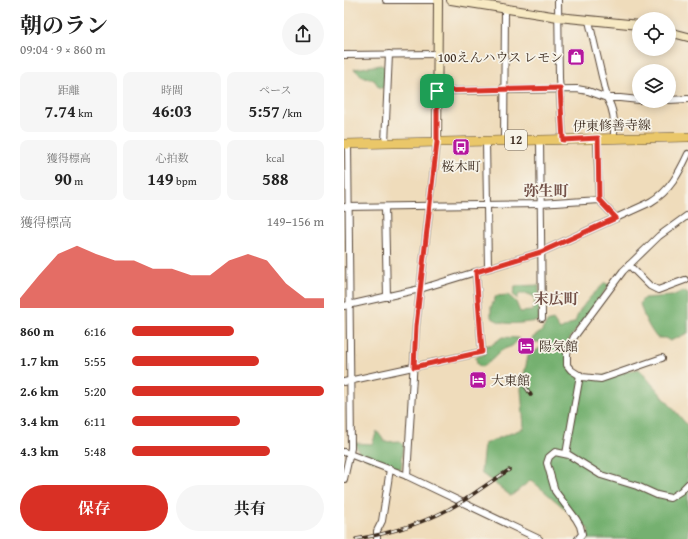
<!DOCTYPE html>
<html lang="ja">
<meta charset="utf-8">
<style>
body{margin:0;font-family:"Gentium Book Plus","Noto Serif JP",serif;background:#f6f6f6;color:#222;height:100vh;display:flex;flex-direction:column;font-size:15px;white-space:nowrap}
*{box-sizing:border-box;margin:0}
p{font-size:13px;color:#767676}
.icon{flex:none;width:22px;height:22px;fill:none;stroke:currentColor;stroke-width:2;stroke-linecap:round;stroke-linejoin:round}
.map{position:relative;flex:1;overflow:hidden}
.drawer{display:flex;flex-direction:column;background:#fff;width:344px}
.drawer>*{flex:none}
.buttons{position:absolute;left:288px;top:12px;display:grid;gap:8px}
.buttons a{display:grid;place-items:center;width:44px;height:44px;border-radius:50%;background:#fff;box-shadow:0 2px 10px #0003;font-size:20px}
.pin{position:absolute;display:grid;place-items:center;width:34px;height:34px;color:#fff;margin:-17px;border-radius:8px;box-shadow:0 2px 6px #0006}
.round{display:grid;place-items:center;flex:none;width:42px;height:42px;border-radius:21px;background:#f6f6f6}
.overview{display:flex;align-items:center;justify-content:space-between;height:68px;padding:0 20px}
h1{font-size:22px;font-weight:700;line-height:30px}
.metrics{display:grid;grid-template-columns:repeat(3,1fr);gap:6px;height:68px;padding:4px 20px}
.metrics div{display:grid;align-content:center;border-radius:8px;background:#f6f6f6;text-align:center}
.metrics b{font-size:17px;font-weight:700}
.metrics small{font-size:11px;font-weight:400}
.metrics p{font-size:11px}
.chart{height:112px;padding:8px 20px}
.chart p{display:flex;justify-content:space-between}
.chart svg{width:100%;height:72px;margin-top:4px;fill:#d93025;opacity:.7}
.cta{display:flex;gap:8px;margin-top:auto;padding:8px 20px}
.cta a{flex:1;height:46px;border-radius:24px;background:#d93025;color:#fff;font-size:16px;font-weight:700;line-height:46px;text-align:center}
.cta a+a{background:#f6f6f6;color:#222}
ul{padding:0 20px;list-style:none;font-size:13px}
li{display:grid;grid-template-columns:64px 48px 1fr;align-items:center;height:30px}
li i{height:10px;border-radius:5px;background:#d93025}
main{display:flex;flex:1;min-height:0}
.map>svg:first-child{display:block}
.forest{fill:#74b070;stroke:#586d47}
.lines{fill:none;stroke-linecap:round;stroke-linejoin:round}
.street-casing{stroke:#564536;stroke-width:8}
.secondary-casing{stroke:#564536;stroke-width:10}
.primary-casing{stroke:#564536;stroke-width:10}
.street{stroke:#fff;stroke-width:6}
.secondary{stroke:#f7e9c3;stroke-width:8}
.primary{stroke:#eac769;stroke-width:9}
.rail-casing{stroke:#3b2a1e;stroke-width:3.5}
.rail{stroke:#f7f3e8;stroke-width:2;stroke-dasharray:6;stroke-linecap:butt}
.route-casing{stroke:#fff;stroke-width:8}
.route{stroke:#d93025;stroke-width:5}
.labels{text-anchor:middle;stroke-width:3.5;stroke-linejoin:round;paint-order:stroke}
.shield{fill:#f7f3e8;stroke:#73665b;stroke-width:1}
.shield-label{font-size:12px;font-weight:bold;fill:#3b2a1e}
.poi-label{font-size:13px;fill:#3b2a1e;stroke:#f7f3e8;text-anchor:start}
.street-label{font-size:13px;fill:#3b2a1e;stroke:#f7f3e8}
.quarter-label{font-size:15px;font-weight:bold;fill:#725047;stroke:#f7f3e8}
</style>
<main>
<section class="drawer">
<div class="overview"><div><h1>朝のラン</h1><p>09:04 · 9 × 860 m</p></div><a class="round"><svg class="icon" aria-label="share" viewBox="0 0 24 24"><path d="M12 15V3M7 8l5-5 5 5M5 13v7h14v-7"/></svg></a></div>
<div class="metrics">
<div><p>距離</p><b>7.74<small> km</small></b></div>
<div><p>時間</p><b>46:03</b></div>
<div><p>ペース</p><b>5:57<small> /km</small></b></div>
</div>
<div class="metrics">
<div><p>獲得標高</p><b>90<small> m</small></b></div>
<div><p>心拍数</p><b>149<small> bpm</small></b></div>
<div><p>kcal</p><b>588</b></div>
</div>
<div class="chart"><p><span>獲得標高</span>149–156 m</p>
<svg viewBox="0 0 160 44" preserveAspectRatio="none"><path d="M0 44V38L10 24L20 11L30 6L40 11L50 15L60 15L70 20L80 20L90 24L100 24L110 15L120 11L130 15L140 29L150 38L160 38V44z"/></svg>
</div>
<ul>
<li><b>860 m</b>6:16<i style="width:53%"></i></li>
<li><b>1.7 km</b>5:55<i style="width:66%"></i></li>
<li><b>2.6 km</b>5:20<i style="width:100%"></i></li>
<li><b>3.4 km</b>6:11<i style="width:56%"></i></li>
<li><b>4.3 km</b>5:48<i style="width:72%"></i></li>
</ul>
<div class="cta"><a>保存</a><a>共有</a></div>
</section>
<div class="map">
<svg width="344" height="539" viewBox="0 0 344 539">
<rect width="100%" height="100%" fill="#f7f3e8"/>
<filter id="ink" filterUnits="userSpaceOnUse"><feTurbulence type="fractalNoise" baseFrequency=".025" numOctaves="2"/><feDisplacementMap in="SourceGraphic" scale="8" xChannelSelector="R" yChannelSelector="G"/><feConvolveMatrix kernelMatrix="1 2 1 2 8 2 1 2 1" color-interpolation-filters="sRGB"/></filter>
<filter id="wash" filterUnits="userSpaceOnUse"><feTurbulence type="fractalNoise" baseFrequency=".012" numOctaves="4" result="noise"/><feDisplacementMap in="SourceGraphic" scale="16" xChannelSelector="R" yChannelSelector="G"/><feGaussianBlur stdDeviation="0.9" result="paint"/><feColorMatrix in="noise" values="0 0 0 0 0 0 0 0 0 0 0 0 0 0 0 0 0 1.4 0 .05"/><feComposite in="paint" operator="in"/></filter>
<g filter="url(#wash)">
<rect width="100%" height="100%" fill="#efdcbb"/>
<g class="forest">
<polygon points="37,65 41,67 40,88 35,87 30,80 18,76 10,69"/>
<path d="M261 283 265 285 224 341 222 350 227 370 247 378 295 369 344 426V539H243L245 529 187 480 167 496 137 473 140 444 180 428 177 389 184 356 205 342H190L188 338 197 332 203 322 209 320 216 330 231 322C236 306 249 294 261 283Z"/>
<path d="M195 285V321C179 322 161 328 147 317V307L152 296 164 295 172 302 176 312 188 311 191 302 189 296 184 294H175L173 299 169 294 171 286Z"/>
<path d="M339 291 344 294V333L326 341 321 338H313C305 328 299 316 296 303L300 298 328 296Z"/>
<path d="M158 337 175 338C167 350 166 345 157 351 150 356 146 364 137 367L133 364 132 357 141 354 140 346 149 344Z"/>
<polygon points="33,431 41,442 55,441 60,445 57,469 24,459 15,453 11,443 28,444"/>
</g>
</g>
<g filter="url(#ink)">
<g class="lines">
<defs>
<g id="street">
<polyline points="42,0 94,0"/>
<polyline points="214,0 215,78 219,140"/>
<path d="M245 21 263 98C271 112 270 122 270 139"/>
<polyline points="0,55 93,54"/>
<polyline points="93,91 233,89 244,91 263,98 276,98 295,100"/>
<polyline points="325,100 344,99"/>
<polyline points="253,138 255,200 272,218"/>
<polyline points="196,140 198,318"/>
<polyline points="142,141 144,268"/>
<polyline points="160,141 161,9"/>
<polyline points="41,143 45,54"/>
<polyline points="1,207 196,204 255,200"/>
<polyline points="41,207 43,297"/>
<polyline points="285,265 306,286 314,290 341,280"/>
<path d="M0 306 76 289 197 252 307 202C326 191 335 173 344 154"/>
<polyline points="318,358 257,379 238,377 227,370 223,365 223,353 230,337 279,271 315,236 344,215"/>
<polyline points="0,382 138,352 132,272"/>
<polyline points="0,452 63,476 195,539"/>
<polyline points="222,454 236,375"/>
<polyline points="63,476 72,326 93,142"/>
<polyline points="0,479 7,448 4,144"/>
<polyline points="33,539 33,531 38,521 46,469"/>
<polyline points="234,539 238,534 236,526 232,519 211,491 203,463 205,457 211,452 225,455 257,475 293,486 313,495 326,498 337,491 344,484"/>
</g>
<g id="secondary">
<polyline points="107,0 214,17 295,25"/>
<polyline points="325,32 344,37"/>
<polyline points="93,142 94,0"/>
</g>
<polyline id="primary" points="0,144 344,137"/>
</defs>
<use href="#street" class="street-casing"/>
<use href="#secondary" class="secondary-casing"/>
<use href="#primary" class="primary-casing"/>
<use href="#street" class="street"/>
<use href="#secondary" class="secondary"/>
<use href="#primary" class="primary"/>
<defs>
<g id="rail">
<polyline points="175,377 187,395"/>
<path d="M12 539C49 533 87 521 119 501 134 491 149 480 165 470"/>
</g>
</defs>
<use href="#rail" class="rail-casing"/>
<use href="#rail" class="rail"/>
</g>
</g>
<g class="lines" filter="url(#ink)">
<defs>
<polygon id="route" points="216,88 219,140 254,138 255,200 272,218 197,252 132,272 138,352 70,367 72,326 93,142 93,91"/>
</defs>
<use href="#route" class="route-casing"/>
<use href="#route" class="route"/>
</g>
<defs>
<symbol id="shop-square" viewBox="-11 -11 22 22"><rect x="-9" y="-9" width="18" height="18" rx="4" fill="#b5179e" stroke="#f7f3e8"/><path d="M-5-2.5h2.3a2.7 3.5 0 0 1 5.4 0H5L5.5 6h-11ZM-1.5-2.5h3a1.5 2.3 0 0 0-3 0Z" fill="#fff"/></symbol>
<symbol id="bus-square" viewBox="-11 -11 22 22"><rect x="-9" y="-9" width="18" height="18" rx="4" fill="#b5179e" stroke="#f7f3e8"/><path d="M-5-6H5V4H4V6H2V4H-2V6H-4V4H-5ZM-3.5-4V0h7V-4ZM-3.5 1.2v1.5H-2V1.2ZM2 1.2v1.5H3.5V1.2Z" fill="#fff"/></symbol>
<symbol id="hotel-square" viewBox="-11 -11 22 22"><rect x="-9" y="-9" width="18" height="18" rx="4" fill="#b5179e" stroke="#f7f3e8"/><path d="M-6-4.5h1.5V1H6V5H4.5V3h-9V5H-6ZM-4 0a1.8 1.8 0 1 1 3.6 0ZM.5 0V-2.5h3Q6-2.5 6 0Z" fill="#fff"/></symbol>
</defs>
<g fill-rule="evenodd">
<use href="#shop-square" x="222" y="47" width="20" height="20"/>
<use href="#bus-square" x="107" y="137" width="20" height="20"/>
<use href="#hotel-square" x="172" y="336" width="20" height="20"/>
<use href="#hotel-square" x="124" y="370" width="20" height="20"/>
</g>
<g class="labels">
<rect class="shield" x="161" y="130" width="22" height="20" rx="3"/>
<g class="shield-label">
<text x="172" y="144">12</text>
</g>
<g class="poi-label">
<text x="219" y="62" text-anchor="end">100えんハウス レモン</text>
<text x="117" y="171" text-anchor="middle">桜木町</text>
<text x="195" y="351">陽気館</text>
<text x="147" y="385">大東館</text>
</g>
<g class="street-label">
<text transform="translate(268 125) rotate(-1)" y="5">伊東修善寺線</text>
</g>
<g class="quarter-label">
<text x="202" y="196">弥生町</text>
<text x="212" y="304">末広町</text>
</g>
</g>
</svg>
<div class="buttons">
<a><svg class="icon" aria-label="locate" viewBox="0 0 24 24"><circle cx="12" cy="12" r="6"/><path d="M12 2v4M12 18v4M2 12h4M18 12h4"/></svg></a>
<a><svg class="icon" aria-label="layers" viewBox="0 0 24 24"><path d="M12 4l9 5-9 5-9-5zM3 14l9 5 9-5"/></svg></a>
</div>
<div class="pin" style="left:93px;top:91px;background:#1e9e55"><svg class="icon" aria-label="arrive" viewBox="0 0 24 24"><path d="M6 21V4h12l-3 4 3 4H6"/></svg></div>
</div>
</main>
